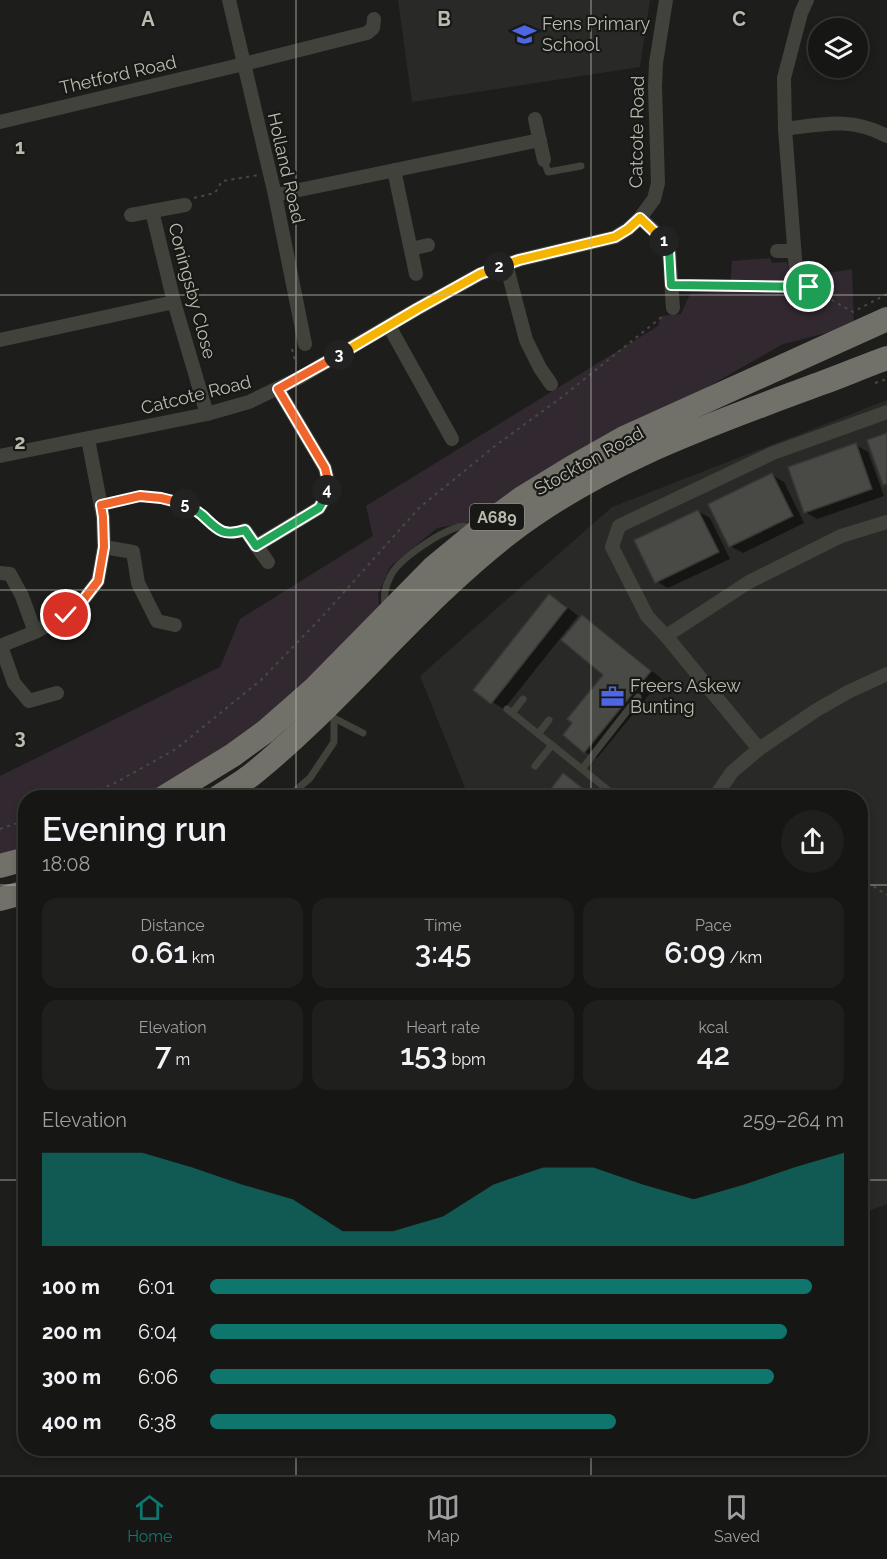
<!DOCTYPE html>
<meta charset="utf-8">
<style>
body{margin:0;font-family:Raleway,sans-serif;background:#1f1f1d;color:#f1f3f6;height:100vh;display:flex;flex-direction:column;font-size:22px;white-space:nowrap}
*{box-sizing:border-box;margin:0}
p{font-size:20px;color:#9e9fa0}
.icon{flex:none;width:33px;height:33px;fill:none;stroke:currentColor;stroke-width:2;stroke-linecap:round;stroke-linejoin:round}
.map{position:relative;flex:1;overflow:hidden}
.details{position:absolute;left:18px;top:790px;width:850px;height:666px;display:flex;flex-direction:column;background:#161614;border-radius:24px;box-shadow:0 3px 9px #0003,0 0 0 2px #353534}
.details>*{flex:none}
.controls{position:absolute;left:808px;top:18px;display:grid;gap:12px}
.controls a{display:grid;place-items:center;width:60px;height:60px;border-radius:50%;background:#161614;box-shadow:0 3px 9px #0003,0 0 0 2px #353534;font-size:30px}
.pin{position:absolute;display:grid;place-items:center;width:51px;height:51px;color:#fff;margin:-26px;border:3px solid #fff;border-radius:50%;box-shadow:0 2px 6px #0007}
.km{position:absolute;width:30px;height:30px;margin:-15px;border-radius:50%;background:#222;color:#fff;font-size:16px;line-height:30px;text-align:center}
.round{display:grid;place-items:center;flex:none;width:63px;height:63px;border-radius:32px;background:#1f1f1d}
.summary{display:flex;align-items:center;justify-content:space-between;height:102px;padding:0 24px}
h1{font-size:33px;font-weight:600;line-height:45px}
.stats{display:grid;grid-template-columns:repeat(3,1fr);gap:9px;height:102px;padding:6px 24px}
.stats div{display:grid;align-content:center;border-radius:15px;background:#1f1f1d;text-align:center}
.stats b{font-size:30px;font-weight:600}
.stats small{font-size:16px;font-weight:400}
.stats p{font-size:16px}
.chart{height:168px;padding:12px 24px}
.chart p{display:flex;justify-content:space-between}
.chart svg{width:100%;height:108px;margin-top:6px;fill:#0f766e;opacity:.7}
ul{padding:0 24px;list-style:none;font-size:20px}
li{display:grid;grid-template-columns:96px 72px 1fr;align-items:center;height:45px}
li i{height:15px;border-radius:8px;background:#0f766e}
.tab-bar{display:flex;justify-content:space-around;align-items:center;height:84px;border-top:2px solid #353534;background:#161614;font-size:16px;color:#9e9fa0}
.tab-bar a{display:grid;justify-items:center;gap:3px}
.tab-bar .selected{color:#0f766e}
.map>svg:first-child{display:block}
.built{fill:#292a27}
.green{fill:#322930}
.shadow{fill:#0007}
.building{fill:#494a45;stroke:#383935;stroke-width:1.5}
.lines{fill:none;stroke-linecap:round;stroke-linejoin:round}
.path{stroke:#494843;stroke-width:2;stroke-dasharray:3 4.5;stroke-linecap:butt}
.lane{stroke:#42423c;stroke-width:7}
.street{stroke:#42423c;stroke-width:14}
.highway{stroke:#727169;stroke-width:24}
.split-1-casing{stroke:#fff;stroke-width:12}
.split-2-casing{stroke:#fff;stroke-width:12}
.split-3-casing{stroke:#fff;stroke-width:12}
.split-4-casing{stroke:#fff;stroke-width:12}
.split-5-casing{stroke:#fff;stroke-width:12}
.split-6-casing{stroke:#fff;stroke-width:12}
.split-1{stroke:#22a559;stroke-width:8}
.split-2{stroke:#f5b400;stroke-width:8}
.split-3{stroke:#f5b400;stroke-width:8}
.split-4{stroke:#f0652b;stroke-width:8}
.split-5{stroke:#22a559;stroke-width:8}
.split-6{stroke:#f0652b;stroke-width:8}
.grid{fill:none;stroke:#bbbaaf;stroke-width:1.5;stroke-opacity:0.55}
.labels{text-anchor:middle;stroke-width:4.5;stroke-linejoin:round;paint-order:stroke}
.shield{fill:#181816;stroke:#8a8981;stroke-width:1.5}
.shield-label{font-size:16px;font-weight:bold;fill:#bbbaaf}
.poi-label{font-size:18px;fill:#bbbaaf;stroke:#181816;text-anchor:start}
.street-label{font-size:18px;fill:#bbbaaf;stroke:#181816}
.grid-label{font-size:20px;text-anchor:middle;font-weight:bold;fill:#bbbaaf;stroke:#181816;stroke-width:4.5;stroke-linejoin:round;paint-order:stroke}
</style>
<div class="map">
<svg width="887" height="1475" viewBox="0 0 887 1475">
<rect width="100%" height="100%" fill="#1d1d1b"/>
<g class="built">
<polygon points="398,0 650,0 640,67 412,102"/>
<polygon points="887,400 887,1204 861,1214 861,798 469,798 420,676 612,507"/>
</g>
<polygon class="green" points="770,258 772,263 787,262 790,276 812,276 852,269 854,326 783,344 471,522 437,528 390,567 378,594 380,613 291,698 216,758 147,798 26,798 25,849 0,859 0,776 220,667 240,619 373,536 366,506 658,326 661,316 681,314 690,294 730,291 732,261"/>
<g class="shadow">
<polygon points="856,445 868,452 884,496 817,519 805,512"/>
<polygon points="772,475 784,482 804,523 743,553 730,546"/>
<polygon points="698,511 710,518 730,559 668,588 656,581"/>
<polygon points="549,596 561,602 578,616 504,709 492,702"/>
<polygon points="582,617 594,624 662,679 597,758 585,752 605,674"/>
</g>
<g class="building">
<polygon points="887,433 887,484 883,485 867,440"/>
<polygon points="856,443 872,489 804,513 788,467"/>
<polygon points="772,473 793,516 729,547 708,504"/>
<polygon points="698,510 719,552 655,583 634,540"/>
<polygon points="549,594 567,608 491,704 473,690"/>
<polygon points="582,615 651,671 584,753 563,735 572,723 567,719 603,675 561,640"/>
<polygon points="563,773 595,798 544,798"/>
</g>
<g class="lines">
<g class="path">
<polyline points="194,198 215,193 222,181 259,175"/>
<polyline points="685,285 809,287 853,312 887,294"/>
<polyline points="292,349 296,364"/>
<polyline points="875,383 887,379"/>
<path d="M112 503C121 501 131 497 140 496 159 495 183 501 198 512 211 521 216 533 233 534"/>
<polyline points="630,685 632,687 635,683 632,681"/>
<polyline points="79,798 115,783 176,749 261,680 321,618 419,508 495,446 562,397 663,316"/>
<polyline points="0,829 26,820"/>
<polyline points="861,878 887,895"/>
</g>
<g class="lane">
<polyline points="544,160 548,172 581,166"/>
<path d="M385 609C384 597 384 588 390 577 398 559 439 533 458 527 462 526 467 527 472 527"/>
<polyline points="507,709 618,798"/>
<polyline points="512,713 523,699"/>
<polyline points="332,717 363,733"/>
<polyline points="538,734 549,720"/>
<polyline points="535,766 552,745"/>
<polyline points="582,769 638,697"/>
<polyline points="287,798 310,778 334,742 334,718"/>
</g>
<g class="street">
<polyline points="229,0 275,195 305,344"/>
<polyline points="535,119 544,160"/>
<polyline points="0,122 244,64 367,33 373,28 374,19"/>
<path d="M785 129C824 124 851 117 887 136"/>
<polyline points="394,170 416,274"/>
<polyline points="275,195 540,140"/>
<polyline points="152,211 174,302 207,414"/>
<polyline points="131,215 185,205"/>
<polyline points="640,218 663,239 669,250 673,308"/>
<polyline points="411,249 428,245"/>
<polyline points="777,251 793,251"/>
<polyline points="506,264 526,340 540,368 551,384"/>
<polyline points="796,271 785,129 784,78 801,13 807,0"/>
<polyline points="389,326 452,439"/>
<polyline points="0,340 174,302"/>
<polyline points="0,456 207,414 249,402 299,378 417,309 480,274 519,260 615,237 628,229 640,218 654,199 658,183 655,87 656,63 666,0"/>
<polyline points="245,530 268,562"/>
<polyline points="256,546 319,508 326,496 328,481 325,468 278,389"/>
<polyline points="104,547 133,552 138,583 157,621 175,625"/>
<polyline points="0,573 10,574 22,596 35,632"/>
<polyline points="666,636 749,582 841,536 887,522"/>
<polyline points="0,646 35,632 66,615 84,599 98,581 104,547 103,517 88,439"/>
<polyline points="1,646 14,683 29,701 57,693"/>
<polyline points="759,749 666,636 647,616 612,547 619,526 773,453 887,412"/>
<polyline points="714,798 732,772 759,749 815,711 848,692 887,674"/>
</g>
<g class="highway">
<polyline points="163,798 233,755 266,731 315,688 434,567 485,525 522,498 571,468 624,438 887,319"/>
<path d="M217 798C229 790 243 782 254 773 345 699 417 604 509 533 601 462 712 424 819 384 842 376 864 366 887 358"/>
<polyline points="0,866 26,859"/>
<polyline points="0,899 26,892"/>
</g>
</g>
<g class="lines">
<defs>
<polyline id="split-1" points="664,241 669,250 671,285 809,287"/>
<polyline id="split-2" points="499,267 519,260 615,237 628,229 640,218 664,241"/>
<polyline id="split-3" points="339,355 417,309 480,274 499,267"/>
<polyline id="split-4" points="327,490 328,481 325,468 278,389 339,355"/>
<path id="split-5" d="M185 504C191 507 197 511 202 515 218 530 222 537 245 530L256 546 319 508 326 496 327 490"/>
<polyline id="split-6" points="66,615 84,599 98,581 104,547 103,517 101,505 140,496 161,498 185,504"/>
</defs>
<use href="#split-1" class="split-1-casing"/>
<use href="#split-2" class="split-2-casing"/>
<use href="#split-3" class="split-3-casing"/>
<use href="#split-4" class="split-4-casing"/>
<use href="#split-5" class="split-5-casing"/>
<use href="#split-6" class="split-6-casing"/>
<use href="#split-1" class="split-1"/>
<use href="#split-2" class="split-2"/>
<use href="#split-3" class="split-3"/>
<use href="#split-4" class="split-4"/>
<use href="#split-5" class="split-5"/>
<use href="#split-6" class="split-6"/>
</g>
<path class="grid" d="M296 0V798M591 0V798M0 295H887M0 590H887M0 885H26M861 885H887M0 1180H26M861 1180H887M296 1449V1475M591 1449V1475"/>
<defs>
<symbol id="school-bare" viewBox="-9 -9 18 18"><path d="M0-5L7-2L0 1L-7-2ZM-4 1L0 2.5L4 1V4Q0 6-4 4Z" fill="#4e66e2" stroke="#181816" stroke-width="2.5" paint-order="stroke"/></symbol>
<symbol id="office-bare" viewBox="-9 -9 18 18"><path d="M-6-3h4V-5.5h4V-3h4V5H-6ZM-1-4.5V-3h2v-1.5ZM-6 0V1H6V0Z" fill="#4e66e2" stroke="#181816" stroke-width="2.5" paint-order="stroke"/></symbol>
</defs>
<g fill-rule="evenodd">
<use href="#school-bare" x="508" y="18" width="33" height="33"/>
<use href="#office-bare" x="596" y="680" width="33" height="33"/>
</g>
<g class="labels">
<rect class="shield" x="470" y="504" width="54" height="26" rx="4.5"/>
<g class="shield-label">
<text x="497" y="523">A689</text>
</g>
<g class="poi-label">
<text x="542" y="30">Fens Primary<tspan x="542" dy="21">School</tspan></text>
<text x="630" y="692">Freers Askew<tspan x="630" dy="21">Bunting</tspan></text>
</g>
<g class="street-label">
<text transform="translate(118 75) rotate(-13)" y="6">Thetford Road</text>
<text transform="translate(637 132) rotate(-89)" y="6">Catcote Road</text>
<text transform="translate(286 168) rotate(77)" y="6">Holland Road</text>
<text transform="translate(192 291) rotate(75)" y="6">Coningsby Close</text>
<text transform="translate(196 395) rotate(-14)" y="6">Catcote Road</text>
<text transform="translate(589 461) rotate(-29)" y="6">Stockton Road</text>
</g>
</g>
<g class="grid-label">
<text x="148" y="26">A</text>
<text x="444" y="26">B</text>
<text x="739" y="26">C</text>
<text x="20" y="154">1</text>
<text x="20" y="449">2</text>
<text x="20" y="744">3</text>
</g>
</svg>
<div class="controls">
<a><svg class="icon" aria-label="layers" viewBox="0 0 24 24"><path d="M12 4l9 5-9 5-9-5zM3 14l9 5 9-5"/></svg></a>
</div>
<div class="pin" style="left:809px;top:287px;background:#1e9e55"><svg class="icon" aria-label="arrive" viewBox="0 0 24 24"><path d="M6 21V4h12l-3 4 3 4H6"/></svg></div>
<div class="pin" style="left:66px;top:615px;background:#d93025"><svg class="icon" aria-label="check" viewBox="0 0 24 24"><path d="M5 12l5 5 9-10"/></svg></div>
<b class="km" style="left:664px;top:241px">1</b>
<b class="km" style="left:499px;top:267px">2</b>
<b class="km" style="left:339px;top:355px">3</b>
<b class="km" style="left:327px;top:490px">4</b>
<b class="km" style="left:185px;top:504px">5</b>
<section class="details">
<div class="summary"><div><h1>Evening run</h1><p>18:08</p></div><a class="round"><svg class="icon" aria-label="share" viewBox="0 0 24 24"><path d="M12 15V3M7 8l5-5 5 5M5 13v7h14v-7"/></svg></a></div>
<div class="stats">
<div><p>Distance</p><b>0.61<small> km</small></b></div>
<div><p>Time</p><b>3:45</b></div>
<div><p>Pace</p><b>6:09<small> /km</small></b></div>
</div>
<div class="stats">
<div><p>Elevation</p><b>7<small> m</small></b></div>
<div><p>Heart rate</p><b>153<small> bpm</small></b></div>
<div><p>kcal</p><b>42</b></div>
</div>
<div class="chart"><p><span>Elevation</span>259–264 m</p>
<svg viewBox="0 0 160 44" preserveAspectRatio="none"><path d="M0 44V6L10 6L20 6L30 12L40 19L50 25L60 38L70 38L80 32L90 19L100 12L110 12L120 19L130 25L140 19L150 12L160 6V44z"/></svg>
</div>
<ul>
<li><b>100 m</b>6:01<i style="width:95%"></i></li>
<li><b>200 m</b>6:04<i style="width:91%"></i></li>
<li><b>300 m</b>6:06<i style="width:89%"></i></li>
<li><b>400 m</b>6:38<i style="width:64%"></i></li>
</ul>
</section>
</div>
<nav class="tab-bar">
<a class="selected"><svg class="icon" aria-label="home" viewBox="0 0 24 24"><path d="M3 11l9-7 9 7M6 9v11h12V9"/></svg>Home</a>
<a><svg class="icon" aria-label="map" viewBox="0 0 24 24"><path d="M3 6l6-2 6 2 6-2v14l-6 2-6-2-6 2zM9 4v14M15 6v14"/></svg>Map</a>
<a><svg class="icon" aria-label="saved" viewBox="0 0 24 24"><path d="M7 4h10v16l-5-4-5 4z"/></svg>Saved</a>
</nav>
